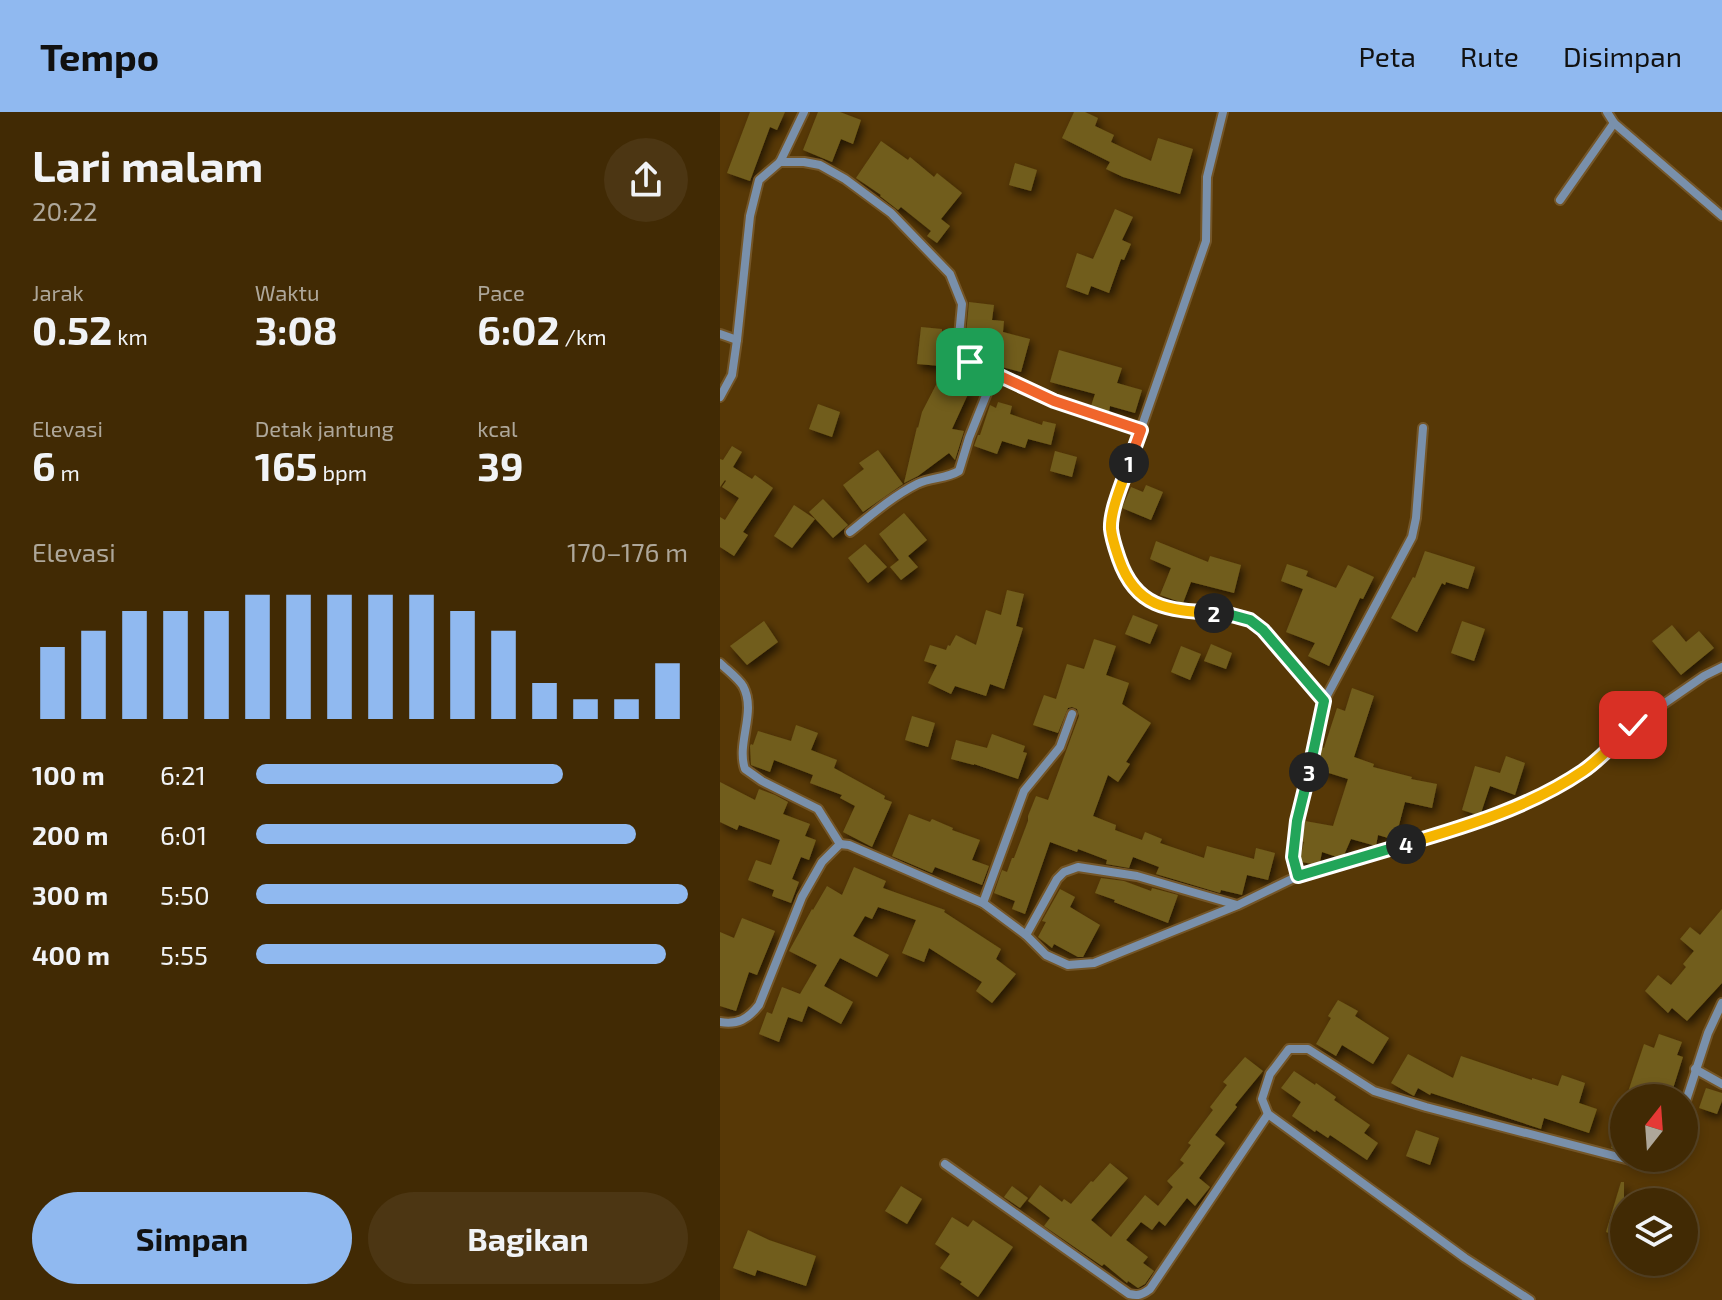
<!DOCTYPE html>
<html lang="id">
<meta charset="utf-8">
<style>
body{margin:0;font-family:"Exo 2",sans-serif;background:#4c3613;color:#f1f3f6;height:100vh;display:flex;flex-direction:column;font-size:30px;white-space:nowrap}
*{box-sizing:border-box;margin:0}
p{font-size:26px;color:#aea79a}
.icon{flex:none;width:44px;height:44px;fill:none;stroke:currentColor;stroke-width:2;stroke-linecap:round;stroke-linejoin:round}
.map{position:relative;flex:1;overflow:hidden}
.drawer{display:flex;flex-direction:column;background:#412a04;width:720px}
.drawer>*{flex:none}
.needle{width:52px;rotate:17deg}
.fabs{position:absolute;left:890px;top:972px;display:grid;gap:16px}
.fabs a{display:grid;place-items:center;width:88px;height:88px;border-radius:50%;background:#412a04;box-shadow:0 4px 12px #0003,0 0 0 2px #5a4626;font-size:40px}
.pin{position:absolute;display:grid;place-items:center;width:68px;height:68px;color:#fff;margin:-34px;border-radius:16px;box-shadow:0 4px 12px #0006}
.km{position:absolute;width:40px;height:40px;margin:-20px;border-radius:50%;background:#222;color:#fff;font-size:22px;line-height:40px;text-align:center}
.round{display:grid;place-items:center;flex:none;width:84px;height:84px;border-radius:42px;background:#4c3613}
.head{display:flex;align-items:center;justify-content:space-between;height:136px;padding:0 32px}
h1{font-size:44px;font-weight:700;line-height:60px}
.metrics{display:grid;grid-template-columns:repeat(3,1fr);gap:12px;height:136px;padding:8px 32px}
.metrics div{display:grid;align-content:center}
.metrics b{font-size:40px;font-weight:700}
.metrics small{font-size:22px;font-weight:400}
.metrics p{font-size:22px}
.chart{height:224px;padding:16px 32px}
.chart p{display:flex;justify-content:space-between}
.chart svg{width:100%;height:144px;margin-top:8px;stroke:#90b9f0;stroke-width:6}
.action{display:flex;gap:16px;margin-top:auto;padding:16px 32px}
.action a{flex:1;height:92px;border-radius:48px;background:#90b9f0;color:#111;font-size:32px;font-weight:700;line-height:92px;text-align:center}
.action a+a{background:#4c3613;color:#f1f3f6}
ul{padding:0 32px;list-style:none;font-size:26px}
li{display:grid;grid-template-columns:128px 96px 1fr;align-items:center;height:60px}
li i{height:20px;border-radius:10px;background:#90b9f0}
header{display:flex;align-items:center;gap:48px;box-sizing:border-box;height:112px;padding:0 40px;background:#90b9f0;color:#111}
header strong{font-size:38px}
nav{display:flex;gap:44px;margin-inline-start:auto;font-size:28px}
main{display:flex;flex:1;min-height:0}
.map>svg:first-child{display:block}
.building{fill:#715d1c;filter:url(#shadow)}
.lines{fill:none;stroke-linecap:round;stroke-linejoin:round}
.minor-casing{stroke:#745628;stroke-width:12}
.minor{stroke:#7990ab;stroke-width:8}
.split-1-casing{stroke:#fff;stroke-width:16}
.split-2-casing{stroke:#fff;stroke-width:16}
.split-3-casing{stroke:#fff;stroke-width:16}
.split-4-casing{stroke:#fff;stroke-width:16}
.split-5-casing{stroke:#fff;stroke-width:16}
.split-1{stroke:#f0652b;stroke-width:10}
.split-2{stroke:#f5b400;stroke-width:10}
.split-3{stroke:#22a559;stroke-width:10}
.split-4{stroke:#22a559;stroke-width:10}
.split-5{stroke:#f5b400;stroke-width:10}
</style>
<header>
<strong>Tempo</strong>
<nav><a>Peta</a><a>Rute</a><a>Disimpan</a></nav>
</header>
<main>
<section class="drawer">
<div class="head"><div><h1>Lari malam</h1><p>20:22</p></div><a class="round"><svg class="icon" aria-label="share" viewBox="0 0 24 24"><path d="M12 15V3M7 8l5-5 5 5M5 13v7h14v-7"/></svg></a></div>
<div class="metrics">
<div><p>Jarak</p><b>0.52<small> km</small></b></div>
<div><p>Waktu</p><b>3:08</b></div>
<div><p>Pace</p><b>6:02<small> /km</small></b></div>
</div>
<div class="metrics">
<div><p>Elevasi</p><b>6<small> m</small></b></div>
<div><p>Detak jantung</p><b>165<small> bpm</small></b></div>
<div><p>kcal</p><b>39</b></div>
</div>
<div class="chart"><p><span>Elevasi</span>170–176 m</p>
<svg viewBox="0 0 160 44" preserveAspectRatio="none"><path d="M5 44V22M15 44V17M25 44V11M35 44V11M45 44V11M55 44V6M65 44V6M75 44V6M85 44V6M95 44V6M105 44V11M115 44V17M125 44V33M135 44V38M145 44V38M155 44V27"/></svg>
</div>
<ul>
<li><b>100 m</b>6:21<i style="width:71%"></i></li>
<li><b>200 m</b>6:01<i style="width:88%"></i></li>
<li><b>300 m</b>5:50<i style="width:100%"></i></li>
<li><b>400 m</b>5:55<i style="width:95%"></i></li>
</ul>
<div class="action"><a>Simpan</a><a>Bagikan</a></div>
</section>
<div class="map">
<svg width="1002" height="1188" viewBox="0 0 1002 1188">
<defs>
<filter id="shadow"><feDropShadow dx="3" dy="5" stdDeviation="4" flood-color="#0009"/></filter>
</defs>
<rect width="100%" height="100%" fill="#573806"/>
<g class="building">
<polygon points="30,0 65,0 57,18 50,15 30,69 7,61"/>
<polygon points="98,0 120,0 141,8 133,32 121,27 112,50 83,38"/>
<polygon points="354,0 365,0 378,6 375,14 394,23 391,30 431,49 438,26 473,37 460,82 403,65 386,57 390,50 342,26"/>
<polygon points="161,29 188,48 190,45 214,65 217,61 242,81 221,107 230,114 217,131 207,124 211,119 181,95 178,98 160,84 161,83 136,66"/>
<polygon points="295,51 317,58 311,79 289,73"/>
<polygon points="395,97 413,105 402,128 411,132 404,148 401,147 389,181 371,174 368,183 346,175 357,141 373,147"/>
<polygon points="249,190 274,193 272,208 284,209 283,220 310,227 301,260 278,254 282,243 250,239 245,233"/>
<polygon points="201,215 222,217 221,254 197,252"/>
<polygon points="339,238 402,256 397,271 422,278 415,301 390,294 389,300 371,294 375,282 330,270"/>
<polygon points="219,267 249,280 232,317 244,319 235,348 229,341 198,364 184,371 197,315 198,316 202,300"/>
<polygon points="278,290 292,294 290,302 322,313 323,309 336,312 331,333 308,327 305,336 282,329 277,342 254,334 258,323 260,323 270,293 276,296"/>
<polygon points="98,292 120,300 112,325 89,317"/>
<polygon points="12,334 22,340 13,355 32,367 35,363 53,376 23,420 28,423 14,444 0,435 0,405 5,408 19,386 2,375 6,369 5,368 0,375 0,347 3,348"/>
<polygon points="158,338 183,372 143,400 123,373 144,357 139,351"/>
<polygon points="335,339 357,345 352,365 330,359"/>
<polygon points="426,373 443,380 431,408 402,396 411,375 423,380"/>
<polygon points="103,387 128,413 113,426 89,400"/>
<polygon points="74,393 95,407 72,436 54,424"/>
<polygon points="184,401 207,428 188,444 198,455 181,468 170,455 179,448 159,422"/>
<polygon points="436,429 488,450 490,444 521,453 514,481 471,470 463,491 440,483 451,456 430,447"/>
<polygon points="145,432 167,455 148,471 128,446"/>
<polygon points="705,439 755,455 748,477 726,470 725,473 722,471 697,520 671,506 693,465 695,466"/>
<polygon points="567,452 588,459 586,464 616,476 628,453 654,465 643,487 640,486 609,554 588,544 595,531 566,520 583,477 561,469"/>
<polygon points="287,478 304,482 296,514 303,516 284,577 270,572 266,584 235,574 231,582 208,571 217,553 204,549 210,533 226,538 228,533 230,534 236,523 256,533 266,498 281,503"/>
<polygon points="413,503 438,513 430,532 405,522"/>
<polygon points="44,509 58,530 27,553 10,534"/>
<polygon points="742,509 765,517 754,549 731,541"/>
<polygon points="952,513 966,530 979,519 994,536 961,563 932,529"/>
<polygon points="374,527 396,534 386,563 409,571 402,592 431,611 406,650 410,652 398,670 388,663 373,704 396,713 395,718 422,728 425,720 442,727 440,731 484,746 487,734 534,747 536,736 555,741 548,768 527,763 522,783 501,778 500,781 436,762 439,755 413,745 409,756 386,752 387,748 358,737 357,740 330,730 305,802 292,797 295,789 274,781 282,758 287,760 292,746 294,746 308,709 308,704 316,684 328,688 359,604 357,597 352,595 348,596 338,621 313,613 324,583 336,587 347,552 364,557"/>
<polygon points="491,532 512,541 506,557 484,549"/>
<polygon points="461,534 481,542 470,568 451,560"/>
<polygon points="632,576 654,584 634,645 654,652 653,655 692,665 691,667 717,672 712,696 685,690 678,717 682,718 680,726 675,728 658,723 656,734 631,727 624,743 617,745 602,740 600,750 592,752 582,750 580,746 584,730 582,729 585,709 613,714 628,667 596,657 601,635 604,636 617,596 625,599"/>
<polygon points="192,604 215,611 208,635 185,628"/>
<polygon points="76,613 98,621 91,638 117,648 114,656 165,684 164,687 172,690 152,735 123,720 135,694 120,686 122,683 90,671 93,663 54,648 50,660 31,653 30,634 31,632 33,633 38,619 71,629"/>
<polygon points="272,622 305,634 303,640 307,641 298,667 254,652 254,653 231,647 236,628 267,636"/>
<polygon points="786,644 805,651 795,683 770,674 761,701 758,703 742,698 755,654 780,661"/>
<polygon points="0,670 35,688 39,677 55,683 68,690 63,702 90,712 85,724 96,728 89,748 81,745 72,767 79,770 71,791 52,784 54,778 28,768 36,748 51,753 60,728 19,713 17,718 0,710"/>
<polygon points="189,702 210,710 212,707 233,716 232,718 260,728 252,748 269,754 262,773 215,755 212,761 172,744"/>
<polygon points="134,755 166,769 163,776 225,798 224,800 281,837 276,847 296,862 272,891 256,879 262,870 209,836 204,850 182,841 196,808 158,795 152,807 145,804 133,824 169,843 157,865 120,846 104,874 133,890 121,912 88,894 82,910 68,905 59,930 39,922 47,900 52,902 62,875 80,882 97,853 69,839 92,797 93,798 107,774 122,783"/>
<polygon points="381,766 404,769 431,779 432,776 458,783 448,811 394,790 395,788 375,781"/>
<polygon points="340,777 355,785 350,795 380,813 363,845 358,845 334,832 332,836 318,825 326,810 322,809"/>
<polygon points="1002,797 1002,871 967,909 952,896 948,901 925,879 938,863 951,873 966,855 963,852 974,839 960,827 970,815 980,823"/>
<polygon points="22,806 55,819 37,863 29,860 16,899 0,894 0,820 14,826"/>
<polygon points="618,888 638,899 635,904 669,926 653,952 622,933 616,944 596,932 611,906 608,904"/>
<polygon points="939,922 962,930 957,943 963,945 950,986 906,986 924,932 934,936"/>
<polygon points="688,942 733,966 741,944 812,968 812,966 838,974 842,963 865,971 859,991 877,997 869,1021 824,1006 821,1017 711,981 710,983 698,976 694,984 692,983 671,971"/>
<polygon points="525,945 543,959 515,993 517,995 495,1023 505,1031 479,1066 490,1075 475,1094 467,1086 445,1114 439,1109 432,1118 421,1110 406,1128 428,1145 423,1151 434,1159 425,1172 418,1176 408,1169 407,1171 384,1152 382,1154 324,1114 330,1106 308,1089 320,1073 342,1090 344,1087 351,1092 371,1069 373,1070 390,1051 408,1066 371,1108 391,1125 425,1083 438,1094 453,1075 447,1069 464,1051 460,1048 471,1033 468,1031 493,998 490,995 507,973 503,970"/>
<polygon points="574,959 595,973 596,971 616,985 614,988 650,1013 644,1021 658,1031 647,1048 610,1023 608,1026 596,1018 595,1020 572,1004 581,990 561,976"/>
<polygon points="986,976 1002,981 1002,989 997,1002 979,996"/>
<polygon points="902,1005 904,1005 904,1039 891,1036"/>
<polygon points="696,1018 719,1026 710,1053 686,1044"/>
<polygon points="901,1070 904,1070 904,1126 886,1120"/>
<polygon points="181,1074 202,1087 187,1112 165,1099"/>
<polygon points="292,1074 308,1086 300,1096 284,1085"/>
<polygon points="232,1105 248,1115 253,1108 293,1135 258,1185 240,1172 242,1170 220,1156 230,1142 215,1132"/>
<polygon points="28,1118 49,1128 96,1144 86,1174 37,1158 35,1164 13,1156"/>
</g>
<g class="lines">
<defs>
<g id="minor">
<path d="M503 0 487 65 486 129 398 383C396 392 392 403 391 413 389 432 406 473 422 484 435 494 453 496 468 499 488 502 510 500 529 508 548 517 588 571 604 589"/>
<polyline points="887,0 894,11 1002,104"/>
<polyline points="60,50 84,50 100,53 125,67 171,101 230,162 242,192 238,235 250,250 334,289 421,318"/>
<polyline points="840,88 894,11"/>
<polyline points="0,222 17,228"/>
<polyline points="0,285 12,263 17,228 30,104 39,68 60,50 84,0"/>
<path d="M130 420C151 403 173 384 197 372 211 365 226 367 239 359L249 326 275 261"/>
<path d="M0 551C7 558 18 566 23 574 37 600 16 631 25 657L42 669 98 697 120 732"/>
<polyline points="578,764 573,745 577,709 604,589 692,425 696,406 703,316"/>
<polyline points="263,791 304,679 340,635 352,602"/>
<polyline points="306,823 337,767 344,760 358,755 417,764 517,793"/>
<path d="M0 910C18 913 28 907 39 893L82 785 102 750 120 732 129 733 263 791 306 823 326 843 348 853 374 851 518 793 578 764 759 710 831 679 865 658 913 613 984 564 1002 555"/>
<polyline points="975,957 1002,972"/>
<polyline points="964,995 988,921 1002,891"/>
<path d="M225 1052 409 1182C418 1184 422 1183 430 1177L548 1002"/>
<polyline points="810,1188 745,1146 548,1002 542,987 550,962 569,937 588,937 654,979 706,995 929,1053 944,1051 947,1046"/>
</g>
</defs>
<use href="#minor" class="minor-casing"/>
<use href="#minor" class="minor"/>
</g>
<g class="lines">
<defs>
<polyline id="split-1" points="250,250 334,289 421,318 409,351"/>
<path id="split-2" d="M409 351C403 370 390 398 391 417 392 427 396 438 399 447 416 496 447 498 494 501"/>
<polyline id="split-3" points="494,501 508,502 530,508 543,518 604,589 589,660"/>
<polyline id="split-4" points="589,660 577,709 573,745 578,764 686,732"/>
<path id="split-5" d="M686 732C747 714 810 695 863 659 881 647 897 628 913 613"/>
</defs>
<use href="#split-1" class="split-1-casing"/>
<use href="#split-2" class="split-2-casing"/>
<use href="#split-3" class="split-3-casing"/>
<use href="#split-4" class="split-4-casing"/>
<use href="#split-5" class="split-5-casing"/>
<use href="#split-1" class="split-1"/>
<use href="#split-2" class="split-2"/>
<use href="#split-3" class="split-3"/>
<use href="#split-4" class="split-4"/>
<use href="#split-5" class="split-5"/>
</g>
</svg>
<div class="fabs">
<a><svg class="needle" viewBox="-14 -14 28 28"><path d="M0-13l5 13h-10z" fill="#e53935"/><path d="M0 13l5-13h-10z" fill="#aea79a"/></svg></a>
<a><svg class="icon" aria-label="layers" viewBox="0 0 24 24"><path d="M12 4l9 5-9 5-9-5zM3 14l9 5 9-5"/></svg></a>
</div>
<div class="pin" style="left:250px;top:250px;background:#1e9e55"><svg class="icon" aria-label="arrive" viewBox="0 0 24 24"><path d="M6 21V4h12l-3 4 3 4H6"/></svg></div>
<div class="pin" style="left:913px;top:613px;background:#d93025"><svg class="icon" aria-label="check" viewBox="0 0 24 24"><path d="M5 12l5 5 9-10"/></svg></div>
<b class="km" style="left:409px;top:351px">1</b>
<b class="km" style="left:494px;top:501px">2</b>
<b class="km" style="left:589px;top:660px">3</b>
<b class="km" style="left:686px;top:732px">4</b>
</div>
</main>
